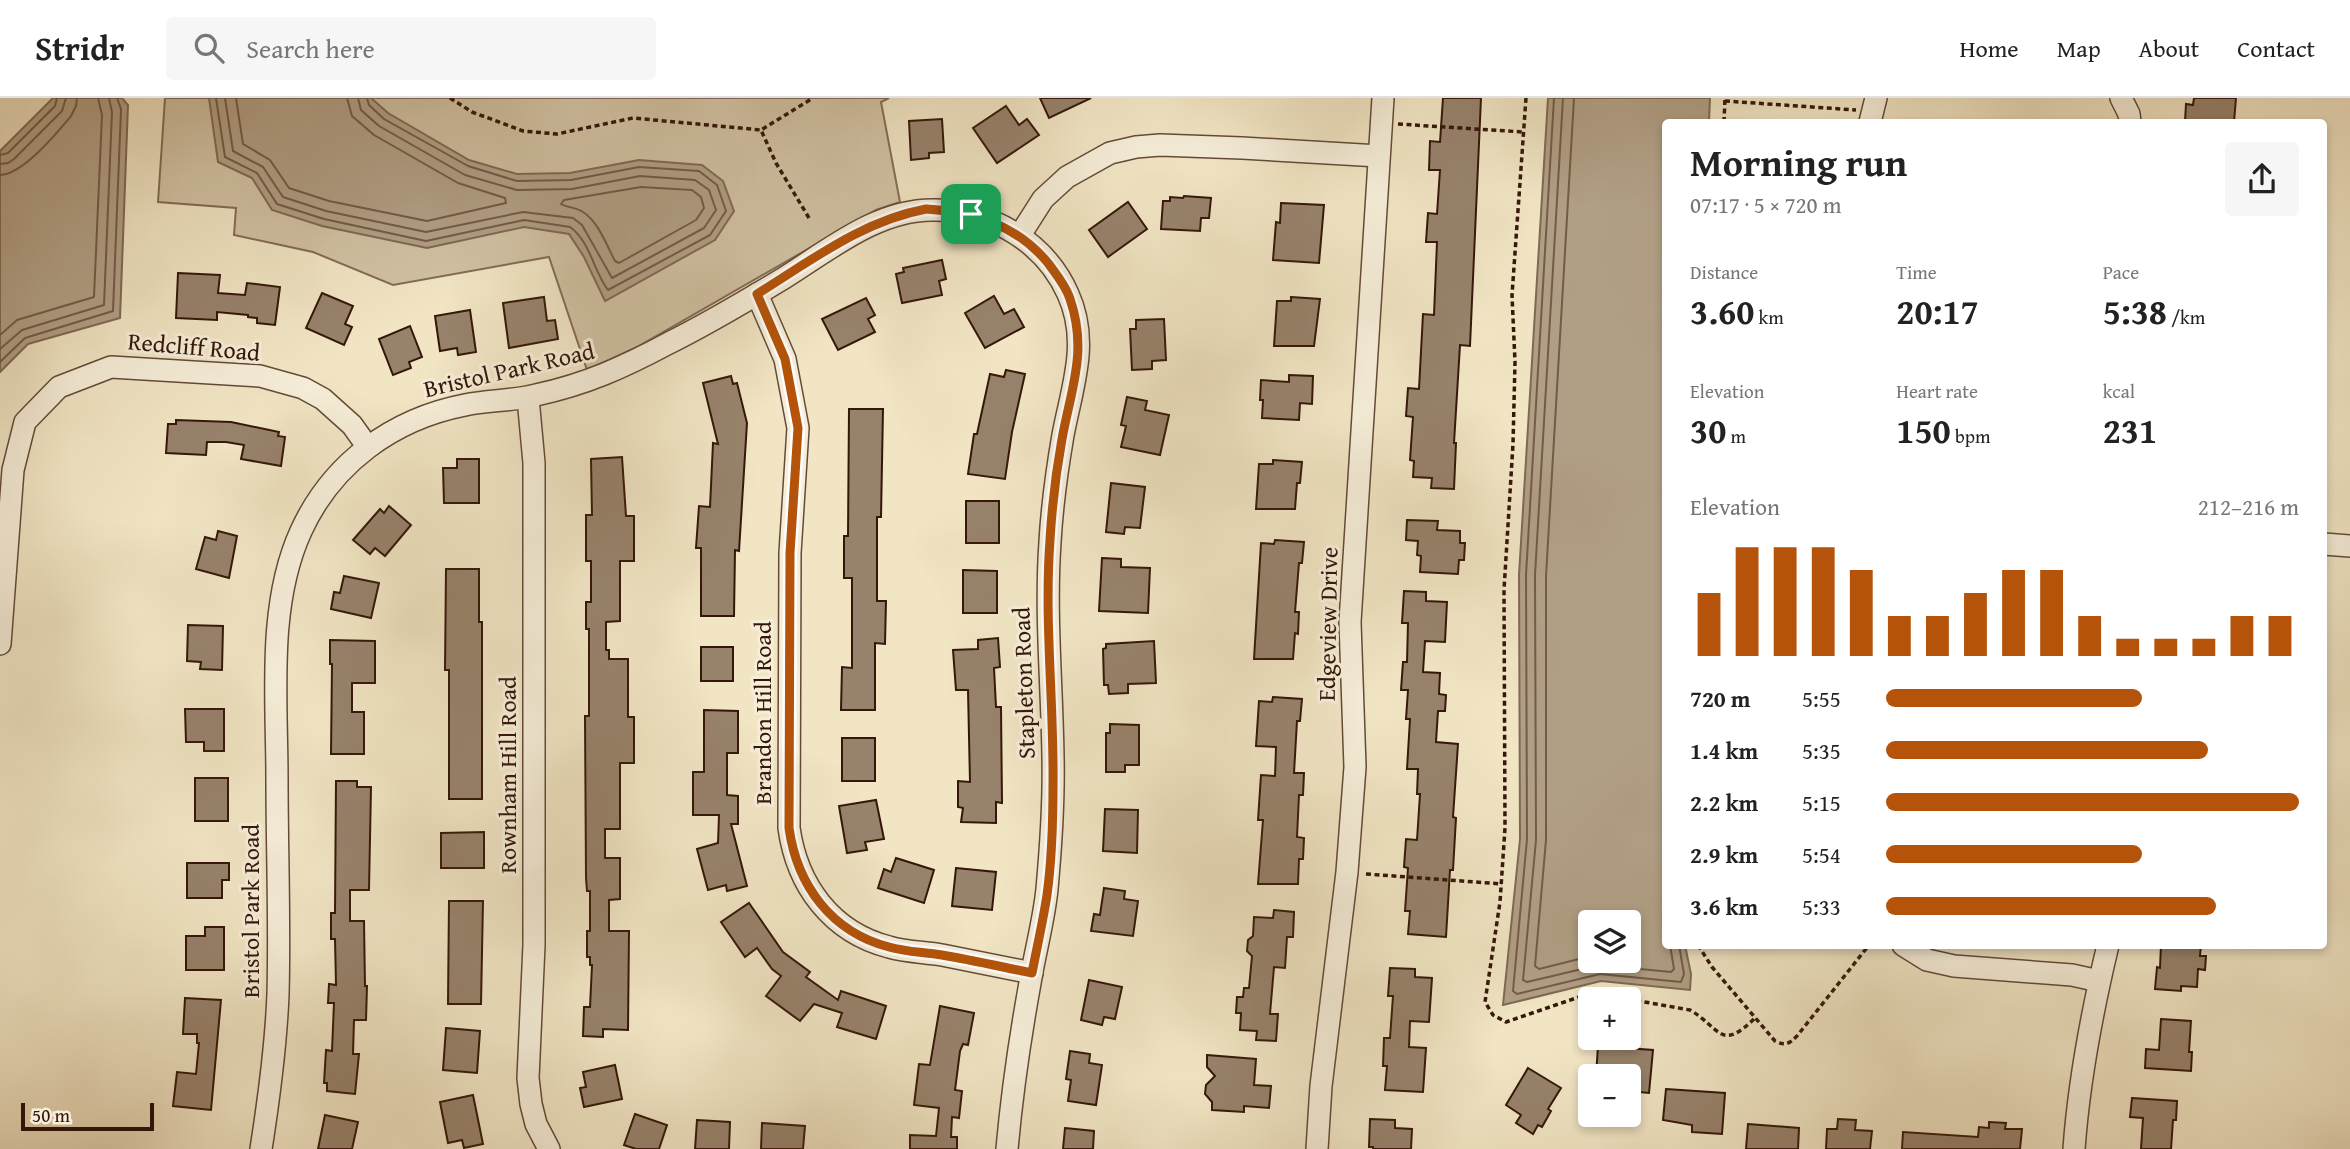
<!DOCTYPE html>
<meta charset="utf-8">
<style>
body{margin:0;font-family:"Gentium Book Plus",serif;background:#f6f6f6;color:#222;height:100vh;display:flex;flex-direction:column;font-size:26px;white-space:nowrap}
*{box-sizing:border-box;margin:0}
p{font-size:23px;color:#767676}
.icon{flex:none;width:38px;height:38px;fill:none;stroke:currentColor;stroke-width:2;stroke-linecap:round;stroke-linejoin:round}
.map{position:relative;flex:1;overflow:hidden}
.sheet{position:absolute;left:1662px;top:21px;width:665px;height:830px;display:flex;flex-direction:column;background:#fff;border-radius:7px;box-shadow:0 4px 10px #0003}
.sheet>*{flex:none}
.tools{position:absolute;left:1578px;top:812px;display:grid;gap:14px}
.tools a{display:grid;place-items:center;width:63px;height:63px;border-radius:7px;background:#fff;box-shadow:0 4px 10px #0003;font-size:35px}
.scale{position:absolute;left:21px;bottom:18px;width:133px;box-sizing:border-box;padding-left:7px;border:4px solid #35170a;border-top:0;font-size:19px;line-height:24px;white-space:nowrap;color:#35170a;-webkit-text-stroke:5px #f6eed9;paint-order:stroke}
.pin{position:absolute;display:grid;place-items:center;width:60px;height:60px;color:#fff;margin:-30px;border-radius:14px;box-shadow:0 4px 10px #0006}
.round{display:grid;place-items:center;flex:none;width:74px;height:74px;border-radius:7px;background:#f6f6f6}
.headline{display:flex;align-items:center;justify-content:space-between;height:119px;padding:0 28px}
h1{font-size:38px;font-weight:700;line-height:52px}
.figures{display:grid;grid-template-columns:repeat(3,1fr);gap:10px;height:119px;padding:7px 28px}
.figures div{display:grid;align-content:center}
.figures b{font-size:35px;font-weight:700}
.figures small{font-size:19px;font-weight:400}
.figures p{font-size:19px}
.chart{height:196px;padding:14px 28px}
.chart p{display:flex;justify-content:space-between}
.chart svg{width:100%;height:126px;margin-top:7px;stroke:#b45309;stroke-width:6}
ul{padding:0 28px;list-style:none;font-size:23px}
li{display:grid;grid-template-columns:112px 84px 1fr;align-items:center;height:52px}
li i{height:18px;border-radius:9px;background:#b45309}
header{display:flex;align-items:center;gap:42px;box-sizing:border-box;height:98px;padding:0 35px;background:#fff;border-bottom:2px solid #e0e0e0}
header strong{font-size:33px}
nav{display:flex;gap:38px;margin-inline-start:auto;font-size:24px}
.search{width:490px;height:63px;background:#f6f6f6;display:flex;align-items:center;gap:18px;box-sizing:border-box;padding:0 24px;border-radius:7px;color:#767676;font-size:26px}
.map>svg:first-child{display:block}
.green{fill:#d1c2a4;stroke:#836c57;stroke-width:2}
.water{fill:#b19f85;stroke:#7f6954;stroke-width:2;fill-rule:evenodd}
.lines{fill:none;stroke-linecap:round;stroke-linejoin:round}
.shore{stroke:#735b48;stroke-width:2}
.building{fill:#97826b;stroke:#35170a;stroke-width:2}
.minor-casing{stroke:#644a38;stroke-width:24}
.path{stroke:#35170a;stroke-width:3.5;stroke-dasharray:5 3.5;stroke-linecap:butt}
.minor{stroke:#f6eed9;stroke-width:21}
.route-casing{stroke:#fff;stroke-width:14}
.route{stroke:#b45309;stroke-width:9}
.labels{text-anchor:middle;stroke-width:6;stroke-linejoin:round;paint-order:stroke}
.street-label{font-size:24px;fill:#35170a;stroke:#f6eed9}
</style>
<header>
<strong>Stridr</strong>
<div class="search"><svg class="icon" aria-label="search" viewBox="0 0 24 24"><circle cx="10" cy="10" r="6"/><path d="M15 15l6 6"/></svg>Search here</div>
<nav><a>Home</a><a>Map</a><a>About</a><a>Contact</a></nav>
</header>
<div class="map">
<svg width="2350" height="1051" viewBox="0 0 2350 1051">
<rect width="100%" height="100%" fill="#f1e5c4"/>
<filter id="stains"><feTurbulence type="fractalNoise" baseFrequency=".00286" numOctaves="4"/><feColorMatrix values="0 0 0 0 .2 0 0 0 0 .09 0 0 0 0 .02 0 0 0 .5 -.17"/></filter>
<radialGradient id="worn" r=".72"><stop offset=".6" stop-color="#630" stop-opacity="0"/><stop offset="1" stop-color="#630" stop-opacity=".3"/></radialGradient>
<polygon class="green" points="165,0 889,0 881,4 900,104 876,112 637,249 587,272 549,159 393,187 313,154 234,137 236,110 158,104"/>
<g class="water">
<polygon points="53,0 122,0 128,7 120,220 28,246 0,274 0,53"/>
<polygon points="209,0 371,0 388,15 469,62 517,76 570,75 639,62 702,67 723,83 734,113 715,142 605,203 584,159 569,136 524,129 427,150 322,128 272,112 252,80 218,64"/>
<path d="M1548 0H1710L1709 24H1666V847H1685L1691 876 1690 892 1601 883 1503 907 1520 741 1519 477ZM1629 824V863H1591V824Z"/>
</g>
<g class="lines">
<g class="shore">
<path d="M216 0 225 59 257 75 277 106 324 121 426 143 524 122 570 129C590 143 594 174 608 192L710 137 726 113 717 87 699 73 639 69 571 82 517 83 468 68 384 21 369 7 367 0"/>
<polyline points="225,0 233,53 263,69 283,99 326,113 426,134 523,114 573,120 582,127 612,180 704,130 716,112 709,92 695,82 640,78 572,91 517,92 465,77 379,28 361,12 358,0"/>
<polyline points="236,0 243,46 270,62 289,90 329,103 427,123 506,105 505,100 458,85 374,37 352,18 347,0"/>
<polyline points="1554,0 1526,477 1527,741 1513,893 1517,896 1600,876 1681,884 1684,876 1679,847"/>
<polyline points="1563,0 1535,477 1536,742 1523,882 1527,884 1599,867 1671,874 1674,871 1670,847"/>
<polyline points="1574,0 1546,478 1546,742 1535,868 1539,871 1591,858"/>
<polyline points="0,57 8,55 55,8 57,0"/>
<polyline points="0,66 8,65 14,61 62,13 66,0"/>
<path d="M0 77C23 76 56 36 71 18L76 8 77 0"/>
<path d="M641 89 692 92 701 99 704 110 696 122 619 165 615 163C607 148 598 123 583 114 576 109 568 110 561 106L564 102Z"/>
<polyline points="0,237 17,222 94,199 102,17 98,0"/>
<polyline points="0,251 22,232 104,207 112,14 109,0"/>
<polyline points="0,264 25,240 113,213 121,11 117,0"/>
</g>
</g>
<g class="building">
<polygon points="1040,0 1091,0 1049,20"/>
<polygon points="1443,0 1481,0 1470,248 1460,247 1454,345 1456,345 1454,391 1431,390 1432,380 1413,379 1414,363 1410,362 1413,319 1406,318 1408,290 1419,291 1423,216 1434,217 1437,144 1426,144 1428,115 1437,116 1440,72 1429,72 1430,43 1440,44"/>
<polygon points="2194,0 2236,0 2234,24 2185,24 2186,6 2193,7"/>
<polygon points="1006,8 1019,27 1027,21 1039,37 997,65 973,30"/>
<polygon points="942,21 944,54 929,55 929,60 911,62 909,23"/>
<polygon points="1184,98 1211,100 1209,120 1201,120 1200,133 1161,131 1163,103 1170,103 1170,99 1183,100"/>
<polygon points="1128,104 1147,131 1108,159 1089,132"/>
<polygon points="1281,105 1324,107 1319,165 1273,162 1276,124 1280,125"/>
<polygon points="942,162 946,181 939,183 942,197 902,205 896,176 904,174 903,170"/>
<polygon points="178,175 220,177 218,195 245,197 247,185 280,189 275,227 257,225 257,220 248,219 248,217 217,214 217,222 176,220"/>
<polygon points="322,195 353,208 345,226 352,229 344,247 306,230"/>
<polygon points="994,198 1004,216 1014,211 1024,229 985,250 965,215"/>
<polygon points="544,199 547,223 555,222 558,241 509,250 503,205"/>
<polygon points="1291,199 1320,201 1314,248 1274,248 1277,203 1291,203"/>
<polygon points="866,200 875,217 868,221 875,234 838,252 822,221"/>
<polygon points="470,212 476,254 458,257 457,250 440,253 435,218"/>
<polygon points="1164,221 1166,262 1152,263 1152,271 1132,272 1130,231 1136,231 1136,222"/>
<polygon points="410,228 422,259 409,264 411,270 393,277 379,241"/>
<polygon points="1006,272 1025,276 1012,334 1005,381 968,376 974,336 977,336 990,276 1004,279"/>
<polygon points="1289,277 1313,278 1312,306 1300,305 1299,322 1262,320 1263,302 1260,302 1261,282 1289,284"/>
<polygon points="731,278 733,286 737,285 747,325 739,453 735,452 734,518 701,518 701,450 696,450 699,408 710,409 713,345 718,346 703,285"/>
<polygon points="1127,299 1147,303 1145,312 1169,317 1160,357 1121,349 1126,328 1121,327"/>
<polygon points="849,311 883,311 881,419 877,419 877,503 886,503 885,546 875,545 875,612 841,612 842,569 852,570 852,480 844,480 844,438 848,438"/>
<polygon points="176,322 231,324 279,334 278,338 285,339 281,368 241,361 244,347 226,344 207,344 206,357 166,355 168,326 176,326"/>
<polygon points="622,359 626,418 634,418 634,463 620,463 620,523 606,524 606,552 609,552 609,561 628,561 628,619 634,619 634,665 620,665 620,731 605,731 605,760 620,760 620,801 609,802 609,833 629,833 628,932 603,931 603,939 583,938 584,909 590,909 592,867 590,867 590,859 587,859 587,833 590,833 590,793 587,793 586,780 585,618 589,618 589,531 586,531 586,504 591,504 591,463 586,463 586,417 592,417 591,361"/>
<polygon points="457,361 479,361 479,405 444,405 443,370 457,370"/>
<polygon points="1273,362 1302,364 1300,385 1297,385 1295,411 1256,411 1259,366 1273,366"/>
<polygon points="1111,385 1145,389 1140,430 1125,429 1124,436 1106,434"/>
<rect x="966" y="403" width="33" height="42"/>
<polygon points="389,408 411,427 385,458 375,450 370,456 353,442 380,411 384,415"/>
<polygon points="1407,422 1438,423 1437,432 1460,433 1460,445 1465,445 1464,462 1459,462 1458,476 1420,474 1421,458 1417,457 1418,443 1406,442"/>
<polygon points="218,433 237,438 229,480 196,471 205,439 216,442"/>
<polygon points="1275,442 1304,444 1302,465 1299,465 1295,514 1299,514 1298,536 1295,535 1293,561 1254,561 1261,445 1274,446"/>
<polygon points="1102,460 1121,461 1121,469 1150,470 1148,515 1099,513"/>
<polygon points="446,471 479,471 479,524 482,524 482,701 449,701 449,572 445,572"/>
<polygon points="963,472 997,473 997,515 963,515"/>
<polygon points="344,478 379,485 371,520 331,511 334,494 340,495"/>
<polygon points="1404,493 1426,494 1426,503 1447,504 1445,544 1425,543 1423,574 1440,575 1439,596 1446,597 1445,613 1438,613 1436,644 1458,646 1453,719 1456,720 1453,772 1450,772 1446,839 1408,836 1410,813 1405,813 1408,770 1404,769 1406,741 1417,742 1420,696 1417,696 1418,671 1407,671 1410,621 1406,621 1408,592 1401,592 1403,564 1407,564 1408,525 1402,525"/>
<polygon points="188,527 223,528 222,572 200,571 201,564 187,563"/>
<polygon points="998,540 1000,569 994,570 996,609 1001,609 1002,705 996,704 996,725 961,724 963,710 958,709 958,683 970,684 968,592 956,592 953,552 978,551 978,542"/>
<polygon points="330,542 375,543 375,585 352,585 352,614 364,614 364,656 331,656 332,566 330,566"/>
<polygon points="1154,543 1156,585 1128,586 1128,595 1109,596 1108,587 1104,587 1103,551 1106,550 1106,546"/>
<rect x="701" y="549" width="32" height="34"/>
<polygon points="1273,599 1302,601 1300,623 1297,623 1294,675 1304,675 1303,697 1299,697 1297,739 1304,740 1303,761 1299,761 1298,786 1258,786 1263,722 1258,722 1261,677 1275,678 1276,649 1256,648 1259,603 1272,604"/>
<polygon points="185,611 224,611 224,653 204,653 204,644 186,644"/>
<polygon points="704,612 738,613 738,655 727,655 727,697 738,698 738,726 731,726 747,788 727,793 726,787 708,792 697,751 718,745 719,717 693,717 693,674 704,674"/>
<polygon points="1110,626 1139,627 1139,667 1125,667 1125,674 1106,674 1106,635 1110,635"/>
<rect x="842" y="640" width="33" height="43"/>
<rect x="195" y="680" width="33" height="43"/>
<polygon points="336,683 357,683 357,689 371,689 369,792 350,792 350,823 364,823 365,888 367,888 366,922 354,922 353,956 359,956 355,996 327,993 327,985 324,985 326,952 332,953 334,905 328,905 329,886 336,887 335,841 331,841 331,815 335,815"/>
<polygon points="876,702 884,741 865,744 867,752 847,755 839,708"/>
<polygon points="1105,711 1138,712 1137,755 1103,753"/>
<polygon points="484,734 484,770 441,770 441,735"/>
<polygon points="896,760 934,772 924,805 878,790 884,771 891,774"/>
<polygon points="187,765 229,765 229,782 222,782 222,800 187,800"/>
<polygon points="956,770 996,774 992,812 952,808"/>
<polygon points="1104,790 1125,793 1124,801 1138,803 1133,838 1091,833 1094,816 1100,817"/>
<polygon points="449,803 483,803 481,906 448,906"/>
<polygon points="749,805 783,854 810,874 806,879 838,902 841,893 886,908 876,941 837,929 842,915 814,906 800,923 766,898 781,878 772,871 757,850 745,859 721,824"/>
<polygon points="1274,812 1294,814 1293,839 1287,839 1285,870 1274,869 1270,916 1278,916 1276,943 1256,942 1257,933 1240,932 1241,915 1236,915 1237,899 1243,899 1244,890 1249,890 1252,858 1247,853 1248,842 1253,838 1254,819 1273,820"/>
<polygon points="205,829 224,829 224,872 186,872 186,838 205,838"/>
<polygon points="2161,847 2201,847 2200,858 2206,858 2205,872 2198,871 2197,889 2181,888 2181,893 2155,891 2157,869 2160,870"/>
<polygon points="1390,870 1415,871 1415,879 1432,880 1429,924 1410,923 1409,949 1426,950 1423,994 1385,992 1387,968 1383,968 1384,940 1390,940 1393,898 1388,898"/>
<polygon points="1089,882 1122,889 1115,921 1104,919 1102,927 1081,922"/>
<polygon points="185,900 221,902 211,1012 173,1008 177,974 196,976 199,945 197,945 197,936 183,936"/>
<polygon points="940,908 974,915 968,947 963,946 960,953 955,992 962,993 959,1020 952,1019 951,1039 957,1039 957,1051 910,1051 910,1037 936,1038 939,1010 914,1007 919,966 930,967"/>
<polygon points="2161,921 2191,923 2189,954 2192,954 2191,973 2145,970 2146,951 2159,952"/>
<polygon points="446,930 480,933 477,975 443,972"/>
<polygon points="1598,948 1653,952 1649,995 1629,993 1629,978 1596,978"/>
<polygon points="1070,953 1090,956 1089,965 1102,967 1096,1007 1068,1003 1071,982 1066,981"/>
<polygon points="1207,957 1256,961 1254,987 1271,988 1269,1010 1244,1008 1244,1014 1212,1012 1212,1004 1205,996 1206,987 1215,978 1207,969"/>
<polygon points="615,967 622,1001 584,1009 580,990 586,989 583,974"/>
<polygon points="1528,970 1561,990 1548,1011 1551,1013 1542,1029 1538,1027 1533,1036 1516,1025 1521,1017 1506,1007"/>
<polygon points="1666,991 1725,995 1722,1036 1692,1034 1692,1027 1663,1022"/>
<polygon points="473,997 483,1046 464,1050 462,1042 448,1045 440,1004"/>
<polygon points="2132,1000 2177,1003 2176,1022 2173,1022 2171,1051 2141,1051 2143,1020 2130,1019"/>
<polygon points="635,1016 667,1027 659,1051 636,1051 624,1047"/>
<polygon points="325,1017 358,1024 352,1051 318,1051"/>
<polygon points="1370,1021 1395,1022 1395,1030 1412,1031 1411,1051 1373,1051 1373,1049 1369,1049"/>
<polygon points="1838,1021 1856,1022 1855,1032 1872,1033 1870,1051 1826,1051 1827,1031 1837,1031"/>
<polygon points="697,1022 730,1024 729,1051 695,1051"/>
<polygon points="1989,1024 2006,1025 2005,1031 2022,1031 2020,1051 1902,1051 1903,1034 1978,1039 1979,1029 1989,1030"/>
<polygon points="762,1025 805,1028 803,1051 761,1051"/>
<polygon points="1748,1026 1799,1030 1798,1051 1746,1051"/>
<polygon points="1065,1030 1094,1033 1093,1051 1063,1051"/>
</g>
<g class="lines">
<defs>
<g id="minor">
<polyline points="2121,0 2129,16 2130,24"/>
<polyline points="1870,24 1876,0"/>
<polyline points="1020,137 1043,101 1067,79 1110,55 1136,49 1160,47 1242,50 1379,58"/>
<path d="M757 196 785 261 798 330 790 455 789 730C797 787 831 834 889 849 906 854 924 854 942 857 972 863 1002 869 1032 875"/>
<polyline points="528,300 534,365 534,847 528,980 531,1006 536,1026 549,1051"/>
<polyline points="2324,446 2350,448"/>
<polyline points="0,546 13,372 25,324 59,289 111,269 260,278 303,290 323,301 352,327 367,348"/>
<polyline points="1903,847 1927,862 1954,868 2072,877 2099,883"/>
<path d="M261 1051C269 1000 276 948 278 896 280 825 277 753 277 681 277 600 267 507 301 433 332 365 393 321 465 307 489 302 513 303 536 297 587 286 624 269 669 245 709 225 746 203 784 180 829 152 878 111 934 112 991 112 1045 144 1068 196 1090 244 1072 289 1063 337 1057 372 1052 408 1050 444 1045 516 1052 587 1053 659 1054 703 1051 747 1047 791 1044 822 1035 854 1030 885 1020 940 1012 995 1007 1051"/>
<polyline points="1317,1051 1321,988 1347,774 1355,669 1350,524 1383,0"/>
<path d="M2074 1051C2079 982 2092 914 2108 847"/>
</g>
</defs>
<use href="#minor" class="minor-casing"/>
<g class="path">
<polyline points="450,0 472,14 523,33 557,36 633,20 761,32"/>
<path d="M1526 0 1512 197 1515 264 1513 346 1504 492 1505 730 1500 804 1485 904 1493 917 1506 924 1579 899 1605 897 1690 912C1721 930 1720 955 1756 919"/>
<polyline points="1725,3 1856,12"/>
<polyline points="1724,24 1725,0"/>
<polyline points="1398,26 1523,34"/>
<polyline points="809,120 776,65 761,32 813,0"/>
<polyline points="1366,776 1502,786"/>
<path d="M1698 847 1712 869 1775 943C1785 948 1789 946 1797 938L1869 847"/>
</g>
<use href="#minor" class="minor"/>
</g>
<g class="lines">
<defs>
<path id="route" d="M926 111C974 114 1017 127 1048 165 1056 176 1066 188 1070 201 1088 253 1071 291 1062 341 1056 374 1052 408 1050 442 1044 523 1054 604 1053 686 1053 722 1052 761 1047 797 1043 823 1037 849 1032 875 1002 869 972 862 942 857 924 854 906 854 889 849 831 834 797 787 789 730L790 455 798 330 785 261 757 196C812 162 862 123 926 111Z"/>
</defs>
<use href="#route" class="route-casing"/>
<use href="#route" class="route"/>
</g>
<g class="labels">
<g class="street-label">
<text transform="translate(194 249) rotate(5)" y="8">Redcliff Road</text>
<text transform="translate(509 272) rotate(-13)" y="8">Bristol Park Road</text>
<text transform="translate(1328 526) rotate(-89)" y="8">Edgeview Drive</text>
<text transform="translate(1024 585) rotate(-92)" y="8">Stapleton Road</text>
<text transform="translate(763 615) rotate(-90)" y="8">Brandon Hill Road</text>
<text transform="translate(508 677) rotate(-90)" y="8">Rownham Hill Road</text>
<text transform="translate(251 813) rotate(-90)" y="8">Bristol Park Road</text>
</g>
</g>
<rect width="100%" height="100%" filter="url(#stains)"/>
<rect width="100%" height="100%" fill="url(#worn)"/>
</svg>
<div class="tools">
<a><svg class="icon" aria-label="layers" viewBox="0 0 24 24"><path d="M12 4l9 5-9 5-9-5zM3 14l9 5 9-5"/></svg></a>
<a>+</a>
<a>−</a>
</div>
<div class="scale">50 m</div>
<div class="pin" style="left:971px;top:116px;background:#1e9e55"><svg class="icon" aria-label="arrive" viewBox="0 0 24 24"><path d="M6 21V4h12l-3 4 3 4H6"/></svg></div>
<section class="sheet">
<div class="headline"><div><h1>Morning run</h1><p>07:17 · 5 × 720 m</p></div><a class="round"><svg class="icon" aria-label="share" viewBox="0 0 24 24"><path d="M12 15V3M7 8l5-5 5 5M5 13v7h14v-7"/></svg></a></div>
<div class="figures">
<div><p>Distance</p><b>3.60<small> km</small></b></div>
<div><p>Time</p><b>20:17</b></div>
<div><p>Pace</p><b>5:38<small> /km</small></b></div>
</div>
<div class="figures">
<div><p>Elevation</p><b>30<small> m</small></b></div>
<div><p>Heart rate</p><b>150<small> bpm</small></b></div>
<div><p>kcal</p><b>231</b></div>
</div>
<div class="chart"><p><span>Elevation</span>212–216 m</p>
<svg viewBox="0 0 160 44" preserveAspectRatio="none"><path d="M5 44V22M15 44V6M25 44V6M35 44V6M45 44V14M55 44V30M65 44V30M75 44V22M85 44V14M95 44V14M105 44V30M115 44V38M125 44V38M135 44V38M145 44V30M155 44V30"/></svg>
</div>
<ul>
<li><b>720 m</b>5:55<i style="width:62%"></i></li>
<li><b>1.4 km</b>5:35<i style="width:78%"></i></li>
<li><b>2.2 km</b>5:15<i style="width:100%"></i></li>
<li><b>2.9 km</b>5:54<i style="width:62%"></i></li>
<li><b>3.6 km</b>5:33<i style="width:80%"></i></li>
</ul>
</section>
</div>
